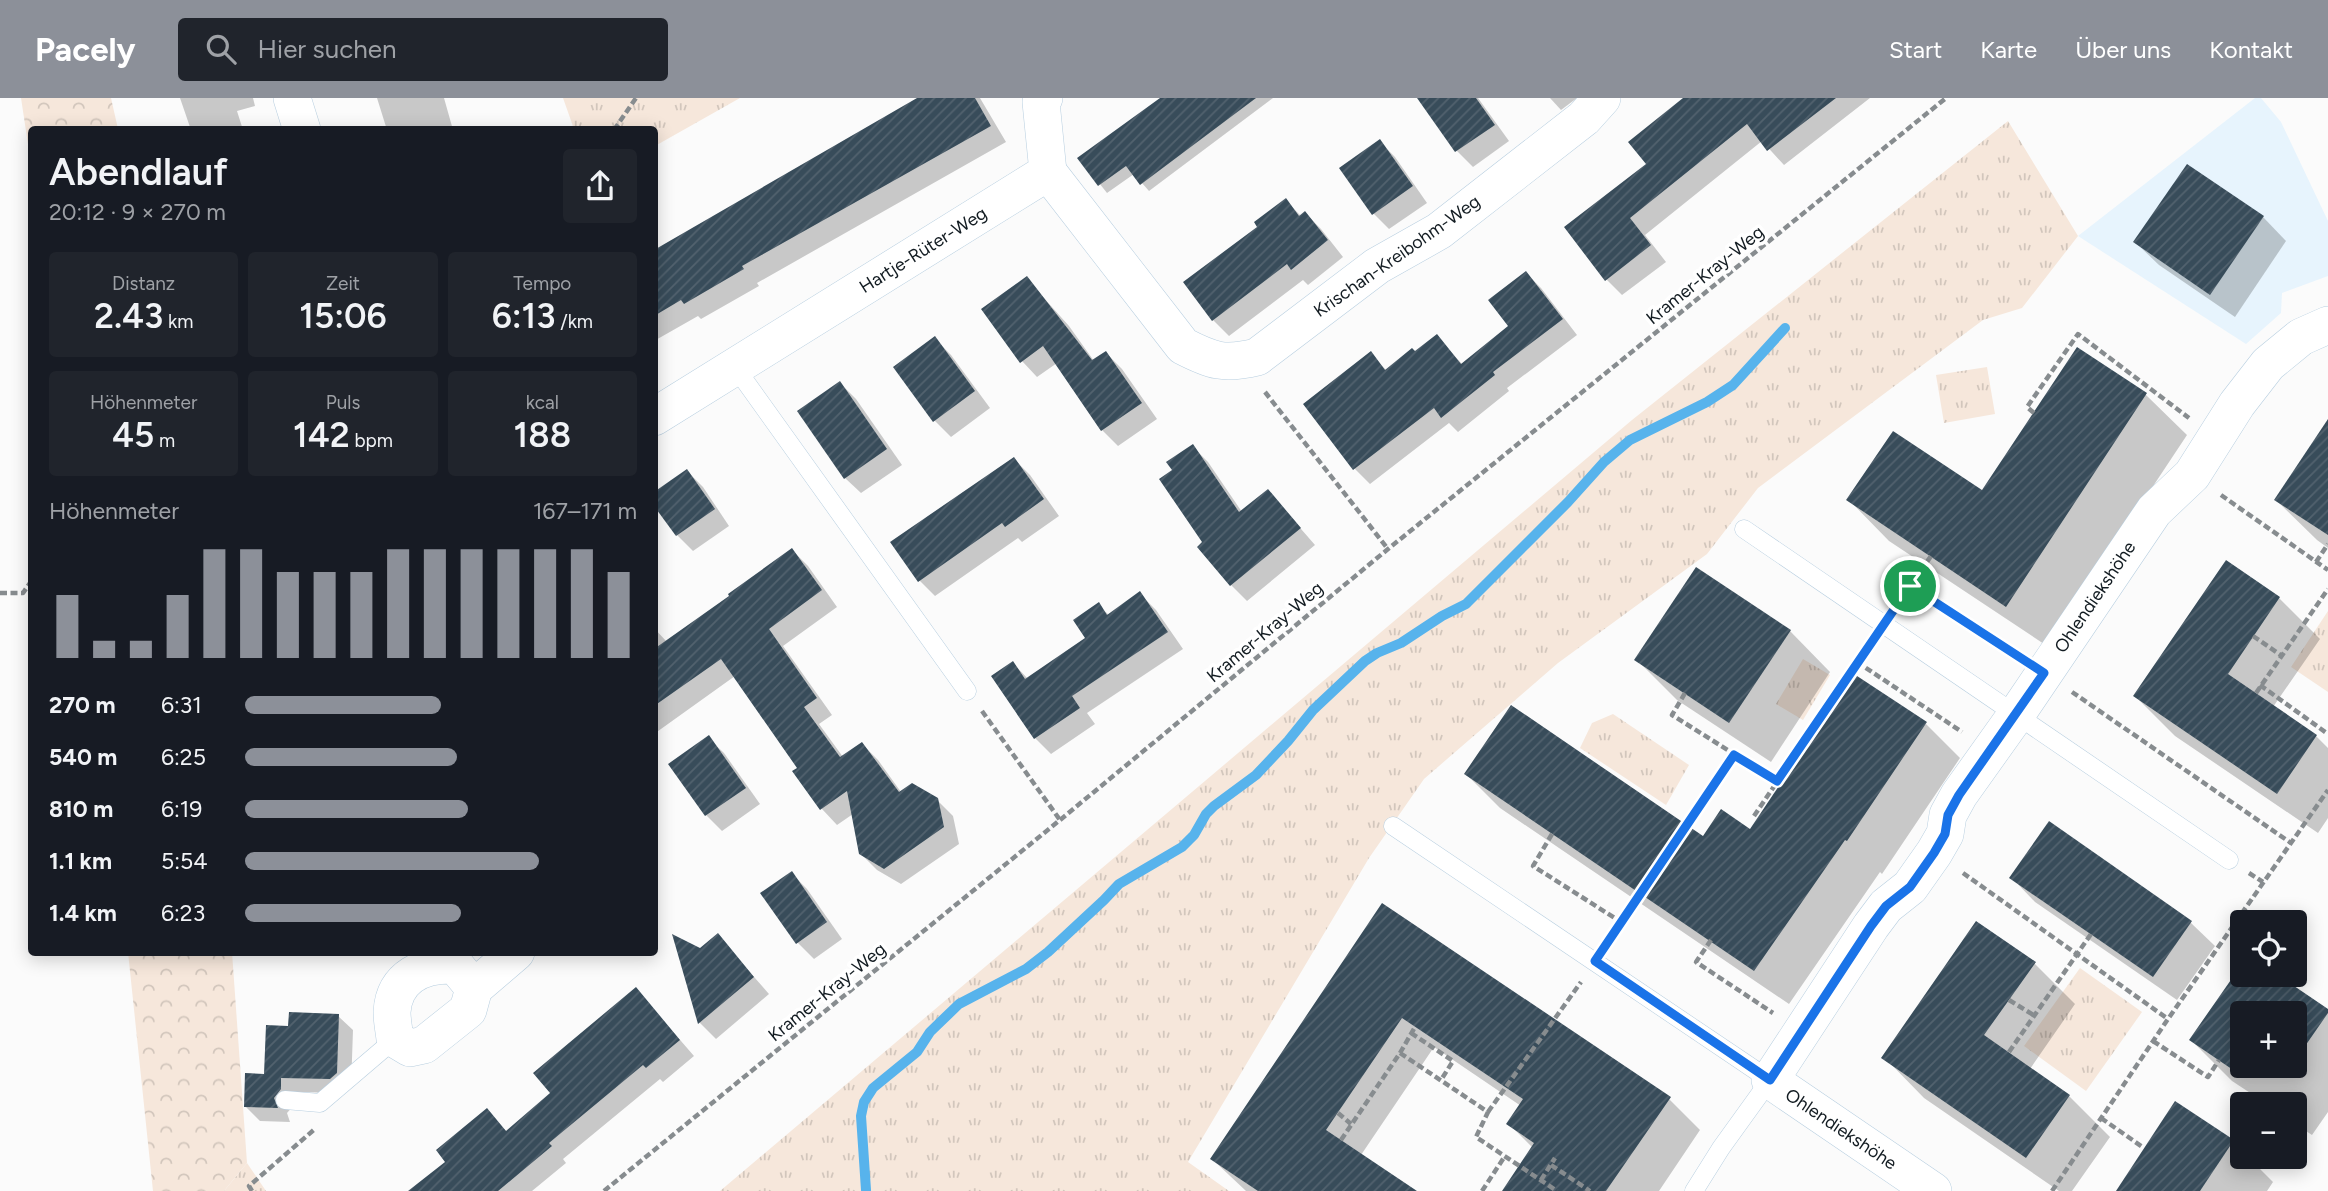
<!DOCTYPE html>
<html lang="de">
<meta charset="utf-8">
<style>
body{margin:0;font-family:Figtree,sans-serif;background:#20242c;color:#f1f3f6;height:100vh;display:flex;flex-direction:column;font-size:26px;white-space:nowrap}
*{box-sizing:border-box;margin:0}
p{font-size:23px;color:#9ea1a6}
.icon{flex:none;width:38px;height:38px;fill:none;stroke:currentColor;stroke-width:2;stroke-linecap:round;stroke-linejoin:round}
.map{position:relative;flex:1;overflow:hidden}
.details{position:absolute;left:28px;top:28px;width:630px;height:830px;display:flex;flex-direction:column;background:#171b24;border-radius:7px;box-shadow:0 4px 18px #0003}
.details>*{flex:none}
.controls{position:absolute;left:2230px;top:812px;display:grid;gap:14px}
.controls a{display:grid;place-items:center;width:77px;height:77px;border-radius:7px;background:#171b24;box-shadow:0 4px 18px #0003;font-size:35px}
.pin{position:absolute;display:grid;place-items:center;width:60px;height:60px;color:#fff;margin:-30px;border:4px solid #fff;border-radius:50%;box-shadow:0 2px 7px #0007}
.round{display:grid;place-items:center;flex:none;width:74px;height:74px;border-radius:7px;background:#20242c}
.head{display:flex;align-items:center;justify-content:space-between;height:119px;padding:0 21px}
h1{font-size:38px;font-weight:600;line-height:52px}
.figures{display:grid;grid-template-columns:repeat(3,1fr);gap:10px;height:119px;padding:7px 21px}
.figures div{display:grid;align-content:center;border-radius:7px;background:#20242c;text-align:center}
.figures b{font-size:35px;font-weight:600}
.figures small{font-size:19px;font-weight:400}
.figures p{font-size:19px}
.chart{height:196px;padding:14px 21px}
.chart p{display:flex;justify-content:space-between}
.chart svg{width:100%;height:126px;margin-top:7px;stroke:#8c9099;stroke-width:6}
ul{padding:0 21px;list-style:none;font-size:23px}
li{display:grid;grid-template-columns:112px 84px 1fr;align-items:center;height:52px}
li i{height:18px;border-radius:9px;background:#8c9099}
header{display:flex;align-items:center;gap:42px;box-sizing:border-box;height:98px;padding:0 35px;background:#8c9099;color:#fff}
header strong{font-size:33px}
nav{display:flex;gap:38px;margin-inline-start:auto;font-size:24px}
.search{width:490px;height:63px;background:#20242c;display:flex;align-items:center;gap:18px;box-sizing:border-box;padding:0 24px;border-radius:7px;color:#9ea1a6;font-size:26px}
.map>svg:first-child{display:block}
.built{fill:#e7f4fd}
.grass{fill:url(#grass-tufts)}
.forest{fill:url(#forest-crowns)}
.shadow{fill:#0003;fill-rule:evenodd}
.lines{fill:none;stroke-linecap:round;stroke-linejoin:round}
.stream{stroke:#57b3ec;stroke-width:10}
.building{fill:url(#building-hatch)}
.lane-casing{stroke:#b8cfe0;stroke-width:19}
.street-casing{stroke:#b8cfe0;stroke-width:38}
.path{stroke:#878c8f;stroke-width:4.5;stroke-dasharray:7 3.5;stroke-linecap:butt}
.lane{stroke:#fff;stroke-width:18}
.street{stroke:#fff;stroke-width:37}
.route-casing{stroke:#fff;stroke-width:14}
.route{stroke:#1a73e8;stroke-width:9}
.labels{text-anchor:middle;stroke-width:7;stroke-linejoin:round;paint-order:stroke}
.street-label{font-size:18px;fill:#131c22;stroke:#fff}
</style>
<header>
<strong>Pacely</strong>
<div class="search"><svg class="icon" aria-label="search" viewBox="0 0 24 24"><circle cx="10" cy="10" r="6"/><path d="M15 15l6 6"/></svg>Hier suchen</div>
<nav><a>Start</a><a>Karte</a><a>Über uns</a><a>Kontakt</a></nav>
</header>
<div class="map">
<svg width="2328" height="1093" viewBox="0 0 2328 1093">
<defs>
<pattern id="grass-tufts" width="24" height="20" patternUnits="userSpaceOnUse" patternTransform="scale(1.75)"><rect width="24" height="20" fill="#f6e7db"/><path d="M3 7l-1-3M5 7V3M7 7l1-3M15 17l-1-3M17 17v-4M19 17l1-3" fill="none" stroke="#d2c6bc"/></pattern>
<pattern id="forest-crowns" width="20" height="18" patternUnits="userSpaceOnUse" patternTransform="scale(1.75)"><rect width="20" height="18" fill="#f6e7db"/><path d="M2 6a3 3 0 1 1 6 0M12 15a3 3 0 1 1 6 0" fill="none" stroke="#d2c6bc"/></pattern>
<pattern id="building-hatch" width="6" height="6" patternUnits="userSpaceOnUse" patternTransform="scale(1.75)"><rect width="6" height="6" fill="#384c5a"/><path d="M-1 1l2-2M0 6l6-6M5 7l2-2" fill="none" stroke="#52626e"/></pattern>
</defs>
<rect width="100%" height="100%" fill="#fbfbfb"/>
<polygon class="built" points="2255,0 2261,0 2281,24 2328,123 2328,178 2282,195 2281,215 2246,246 2078,138"/>
<g class="grass">
<polygon points="563,0 740,0 655,48 654,32 574,31"/>
<polygon points="2008,23 2078,138 2022,210 1983,222 1758,390 1707,456 1558,565 1424,681 1369,760 1188,1064 1229,1093 720,1093 1632,322"/>
<polygon points="1987,269 1995,316 1944,325 1936,277"/>
<polygon points="2328,513 2328,594 2291,569"/>
<polygon points="1803,561 1830,577 1803,622 1776,606"/>
<polygon points="1613,616 1689,667 1666,707 1580,650 1592,625"/>
<polygon points="2080,870 2142,914 2086,993 2024,948"/>
<polygon points="247,1065 266,1093 224,1093"/>
</g>
<g class="forest">
<polygon points="21,0 111,0 118,31 32,32 31,66"/>
<polygon points="128,854 232,854 247,1065 224,1093 153,1093"/>
</g>
<g class="shadow">
<polygon points="180,0 253,0 255,8 237,13 243,32 191,32"/>
<polygon points="377,0 444,0 453,32 387,32"/>
<polygon points="921,0 980,0 1006,44 757,185 759,188 701,221 698,218 654,243 654,154"/>
<polygon points="1161,0 1273,0 1149,93 1134,76 1107,95 1080,61"/>
<polygon points="1441,0 1478,0 1509,43 1473,69 1457,53 1426,10"/>
<polygon points="1550,0 1577,0 1561,12"/>
<polygon points="1726,0 1870,0 1784,67 1762,43 1645,137 1666,164 1622,197 1606,181 1649,66"/>
<polygon points="1379,43 1395,59 1427,105 1389,131 1373,115"/>
<polygon points="1285,102 1301,118 1305,115 1321,131 1343,159 1308,187 1303,182 1229,238 1213,222 1260,129"/>
<polygon points="2263,119 2286,143 2235,219 2159,167 2135,144"/>
<polygon points="1526,175 1541,190 1577,237 1507,290 1509,293 1458,334 1449,325 1370,386 1355,371 1305,306 1371,256 1387,273 1437,239 1462,266 1510,228"/>
<polygon points="1026,180 1069,228 1094,263 1106,255 1122,271 1157,321 1118,348 1102,332 1057,265 1037,279 1022,263"/>
<polygon points="935,241 951,257 990,310 951,339 935,323 895,269"/>
<polygon points="2078,251 2146,297 2187,337 2047,548 1889,443 1849,402 1983,395"/>
<polygon points="840,285 856,301 902,367 861,395 845,380"/>
<polygon points="2328,325 2328,450 2317,442 2276,402"/>
<polygon points="1192,348 1208,364 1242,414 1268,393 1315,447 1247,503 1231,487 1205,445 1174,373"/>
<polygon points="1014,361 1030,377 1059,418 1022,444 1018,440 935,498 919,482"/>
<polygon points="687,373 703,389 729,428 693,453 677,437 654,404"/>
<polygon points="792,452 808,468 837,509 783,548 832,617 819,626 843,659 862,646 878,662 901,694 937,702 953,718 959,746 901,786 877,772 860,755 853,716 837,727 822,711 800,670 735,578 654,636 654,530 667,544"/>
<polygon points="1140,496 1156,512 1183,551 1087,615 1095,626 1051,656 1035,640 993,579 1013,565 1028,581 1088,541 1098,507 1109,517"/>
<polygon points="2279,500 2320,541 2273,609 2316,638 2328,650 2328,720 2318,735 2175,638 2135,598"/>
<polygon points="1790,533 1830,574 1771,664 1677,602 1637,562"/>
<polygon points="1926,626 1960,660 1882,776 1880,774 1789,906 1500,710 1466,676 1703,740 1750,733"/>
<polygon points="708,640 724,655 760,706 722,733 706,717"/>
<polygon points="2049,726 2191,825 2215,848 2177,902 2035,804 2012,780"/>
<polygon points="791,775 807,791 842,841 814,861 798,845 762,795"/>
<polygon points="1382,808 1669,1001 1700,1032 1659,1093 1504,1093 1533,1050 1509,1026 1521,1008 1434,949 1361,1057 1412,1093 1246,1093 1212,1061"/>
<polygon points="718,838 769,896 716,941 700,925 675,839 700,852"/>
<polygon points="2034,865 2075,906 2030,971 2069,998 2110,1039 2072,1093 2059,1093 1924,1000 1884,959"/>
<path d="M2242 877H2275L2328 913V1014L2312 1037 2294 1025V1006H2267L2232 983 2191 942ZM2242 915H2294V968H2242Z"/>
<polygon points="636,891 694,958 663,984 660,981 563,1061 566,1065 532,1093 411,1093 448,1064 487,1013 507,1034 552,995"/>
<polygon points="338,918 353,932 351,990 345,995 295,994 295,1006 287,1015 290,1024 260,1023 246,1009 266,978 290,929"/>
<polygon points="2233,1043 2242,1052 2242,1059 2248,1059 2273,1084 2267,1093 2118,1093"/>
</g>
<g class="lines">
<polyline class="stream" points="866,1092 861,1018 864,1004 873,990 917,954 930,934 959,906 1026,871 1048,854 1104,802 1119,786 1182,749 1194,737 1206,716 1214,708 1256,677 1288,643 1313,612 1365,563 1377,555 1401,545 1442,518 1466,506 1568,404 1604,364 1630,342 1707,304 1733,287 1785,230"/>
</g>
<g class="building">
<polygon points="917,0 975,0 991,28 742,168 744,171 684,206 681,202 654,218 654,152"/>
<polygon points="1160,0 1256,0 1140,87 1126,68 1098,88 1077,60"/>
<polygon points="1417,0 1476,0 1495,27 1455,54"/>
<polygon points="1683,0 1836,0 1767,53 1747,26 1630,120 1651,147 1605,183 1564,129 1646,66 1628,44"/>
<polygon points="1380,41 1413,88 1372,117 1339,70"/>
<polygon points="2187,66 2264,118 2210,197 2133,144"/>
<polygon points="1286,100 1299,118 1305,113 1328,142 1291,172 1287,166 1212,223 1183,184 1257,129 1254,124"/>
<polygon points="1526,173 1563,221 1493,274 1495,277 1441,320 1434,310 1353,372 1303,306 1371,253 1385,272 1412,250 1415,253 1437,236 1461,266 1508,228 1488,202"/>
<polygon points="1027,178 1092,262 1106,253 1142,305 1101,333 1043,248 1020,265 981,211"/>
<polygon points="935,238 975,293 933,324 893,269"/>
<polygon points="2077,249 2147,295 2006,509 1846,402 1893,333 1982,392"/>
<polygon points="840,283 887,351 844,381 797,313"/>
<polygon points="2328,321 2328,437 2274,402"/>
<polygon points="1193,346 1239,414 1268,391 1301,430 1230,488 1197,449 1202,444 1159,381 1172,372 1166,364"/>
<polygon points="1014,359 1044,401 1005,429 1002,425 918,484 890,444"/>
<polygon points="687,371 715,411 676,438 654,408 654,394"/>
<polygon points="792,450 822,492 769,531 817,600 804,609 840,659 862,644 899,694 912,685 938,700 944,729 884,771 859,756 847,693 820,712 792,673 797,670 721,561 654,608 654,551 729,498 728,496"/>
<polygon points="2226,462 2280,499 2228,576 2317,637 2277,696 2133,598"/>
<polygon points="1696,469 1791,532 1729,625 1634,562"/>
<polygon points="1140,493 1168,534 1072,598 1080,610 1034,641 991,578 1013,563 1025,581 1085,540 1073,522 1099,504 1107,517"/>
<polygon points="1854,576 1927,624 1847,743 1845,742 1754,873 1464,676 1511,607 1703,738 1721,711 1750,731"/>
<polygon points="709,637 746,690 705,718 668,666"/>
<polygon points="2049,723 2192,823 2153,879 2009,780"/>
<polygon points="792,773 827,824 796,846 760,795"/>
<polygon points="1382,805 1671,999 1606,1093 1502,1093 1534,1045 1506,1026 1523,1001 1402,920 1326,1032 1417,1093 1258,1093 1210,1061"/>
<polygon points="1976,823 2036,864 1984,937 2070,997 2026,1060 1881,960"/>
<polygon points="718,835 754,879 698,926 672,836 700,850"/>
<polygon points="2242,866 2242,877 2278,877 2328,911 2328,915 2294,964 2294,915 2242,915 2242,978 2189,942"/>
<polygon points="636,889 680,942 646,970 643,967 549,1045 552,1048 498,1093 408,1093 445,1064 436,1052 487,1010 506,1033 550,995 533,975"/>
<polygon points="289,914 339,916 337,975 330,981 281,980 281,991 274,1000 278,1010 244,1009 245,975 264,976 266,927 288,928"/>
<polygon points="2175,1003 2234,1042 2200,1093 2116,1093"/>
</g>
<g class="lines">
<defs>
<g id="lane">
<polyline points="735,269 967,593"/>
<polyline points="1744,431 2229,762"/>
<polyline points="1393,728 1770,982 1721,1050 1694,1093"/>
<polyline points="285,1002 320,1005 395,941"/>
</g>
<g id="street">
<polyline points="292,0 302,32"/>
<path d="M1048 74 1183 248C1212 263 1224 267 1257 259L1377 168 1439 133 1584 20 1602 0"/>
<polyline points="654,319 1048,74 1041,4 1044,0"/>
<path d="M474 890 455 867C424 866 394 878 392 914 392 923 394 932 395 941L410 950 424 947 468 912 474 890 516 854"/>
<polyline points="1933,1093 1770,982 1871,828 1886,808 1910,789 1934,755 1945,736 1948,717 1959,697 2016,617 2154,413 2192,377 2237,306 2268,266 2301,239 2328,227"/>
</g>
</defs>
<use href="#lane" class="lane-casing"/>
<use href="#street" class="street-casing"/>
<g class="path">
<polyline points="614,32 636,0"/>
<polyline points="1265,294 1388,451"/>
<polyline points="2034,315 2027,309 2078,236 2189,320"/>
<polyline points="2221,397 2328,472"/>
<polyline points="2316,464 2328,446"/>
<polyline points="1910,488 2016,556"/>
<polyline points="0,495 23,495 32,482"/>
<polyline points="1897,507 1931,458"/>
<polyline points="2253,538 2282,558"/>
<polyline points="1857,564 1962,634"/>
<polyline points="2260,587 2328,636"/>
<polyline points="2072,594 2291,745"/>
<polyline points="1685,595 1672,617 1777,683"/>
<polyline points="2256,595 2328,491"/>
<polyline points="982,613 1060,722"/>
<polyline points="1754,718 1869,548"/>
<polyline points="1552,736 1533,768 1621,824"/>
<polyline points="1963,775 2168,921"/>
<polyline points="2249,775 2263,784"/>
<polyline points="1609,842 1734,657"/>
<polyline points="1711,842 1696,864 1773,915"/>
<polyline points="2009,902 2035,918"/>
<polyline points="1411,935 1453,963 1441,982"/>
<polyline points="2153,943 2208,979 2219,962"/>
<polyline points="2009,954 2091,836"/>
<polyline points="1400,955 1488,1014 1476,1039 1557,1093"/>
<polyline points="1488,1014 1581,884"/>
<polyline points="1338,1015 1351,1026"/>
<polyline points="2101,1020 2144,1050"/>
<polyline points="1341,1042 1400,955 1415,929"/>
<polyline points="1551,1067 1590,1093"/>
<polyline points="1541,1082 1555,1060"/>
<polyline points="252,1093 249,1088 316,1030"/>
<polyline points="604,1093 1060,722 1388,451 1946,0"/>
<polyline points="1482,1093 1505,1058"/>
<polyline points="2052,1093 2168,921 2328,692"/>
</g>
<use href="#lane" class="lane"/>
<use href="#street" class="street"/>
</g>
<g class="lines">
<defs>
<polygon id="route" points="1910,488 2044,575 1959,697 1948,717 1945,736 1934,755 1910,789 1886,808 1871,828 1770,982 1595,863 1734,657 1777,683"/>
</defs>
<use href="#route" class="route-casing"/>
<use href="#route" class="route"/>
</g>
<g class="labels">
<g class="street-label">
<text transform="translate(923 152) rotate(-32)" y="6">Hartje-Rüter-Weg</text>
<text transform="translate(1397 158) rotate(-35)" y="6">Krischan-Kreibohm-Weg</text>
<text transform="translate(1705 177) rotate(-39)" y="6">Kramer-Kray-Weg</text>
<text transform="translate(2095 499) rotate(-56)" y="6">Ohlendiekshöhe</text>
<text transform="translate(1265 534) rotate(-40)" y="6">Kramer-Kray-Weg</text>
<text transform="translate(827 894) rotate(-39)" y="6">Kramer-Kray-Weg</text>
<text transform="translate(1841 1031) rotate(34)" y="6">Ohlendiekshöhe</text>
</g>
</g>
</svg>
<div class="controls">
<a><svg class="icon" aria-label="locate" viewBox="0 0 24 24"><circle cx="12" cy="12" r="6"/><path d="M12 2v4M12 18v4M2 12h4M18 12h4"/></svg></a>
<a>+</a>
<a>−</a>
</div>
<div class="pin" style="left:1910px;top:488px;background:#1e9e55"><svg class="icon" aria-label="arrive" viewBox="0 0 24 24"><path d="M6 21V4h12l-3 4 3 4H6"/></svg></div>
<section class="details">
<div class="head"><div><h1>Abendlauf</h1><p>20:12 · 9 × 270 m</p></div><a class="round"><svg class="icon" aria-label="share" viewBox="0 0 24 24"><path d="M12 15V3M7 8l5-5 5 5M5 13v7h14v-7"/></svg></a></div>
<div class="figures">
<div><p>Distanz</p><b>2.43<small> km</small></b></div>
<div><p>Zeit</p><b>15:06</b></div>
<div><p>Tempo</p><b>6:13<small> /km</small></b></div>
</div>
<div class="figures">
<div><p>Höhenmeter</p><b>45<small> m</small></b></div>
<div><p>Puls</p><b>142<small> bpm</small></b></div>
<div><p>kcal</p><b>188</b></div>
</div>
<div class="chart"><p><span>Höhenmeter</span>167–171 m</p>
<svg viewBox="0 0 160 44" preserveAspectRatio="none"><path d="M5 44V22M15 44V38M25 44V38M35 44V22M45 44V6M55 44V6M65 44V14M75 44V14M85 44V14M95 44V6M105 44V6M115 44V6M125 44V6M135 44V6M145 44V6M155 44V14"/></svg>
</div>
<ul>
<li><b>270 m</b>6:31<i style="width:50%"></i></li>
<li><b>540 m</b>6:25<i style="width:54%"></i></li>
<li><b>810 m</b>6:19<i style="width:57%"></i></li>
<li><b>1.1 km</b>5:54<i style="width:75%"></i></li>
<li><b>1.4 km</b>6:23<i style="width:55%"></i></li>
</ul>
</section>
</div>
